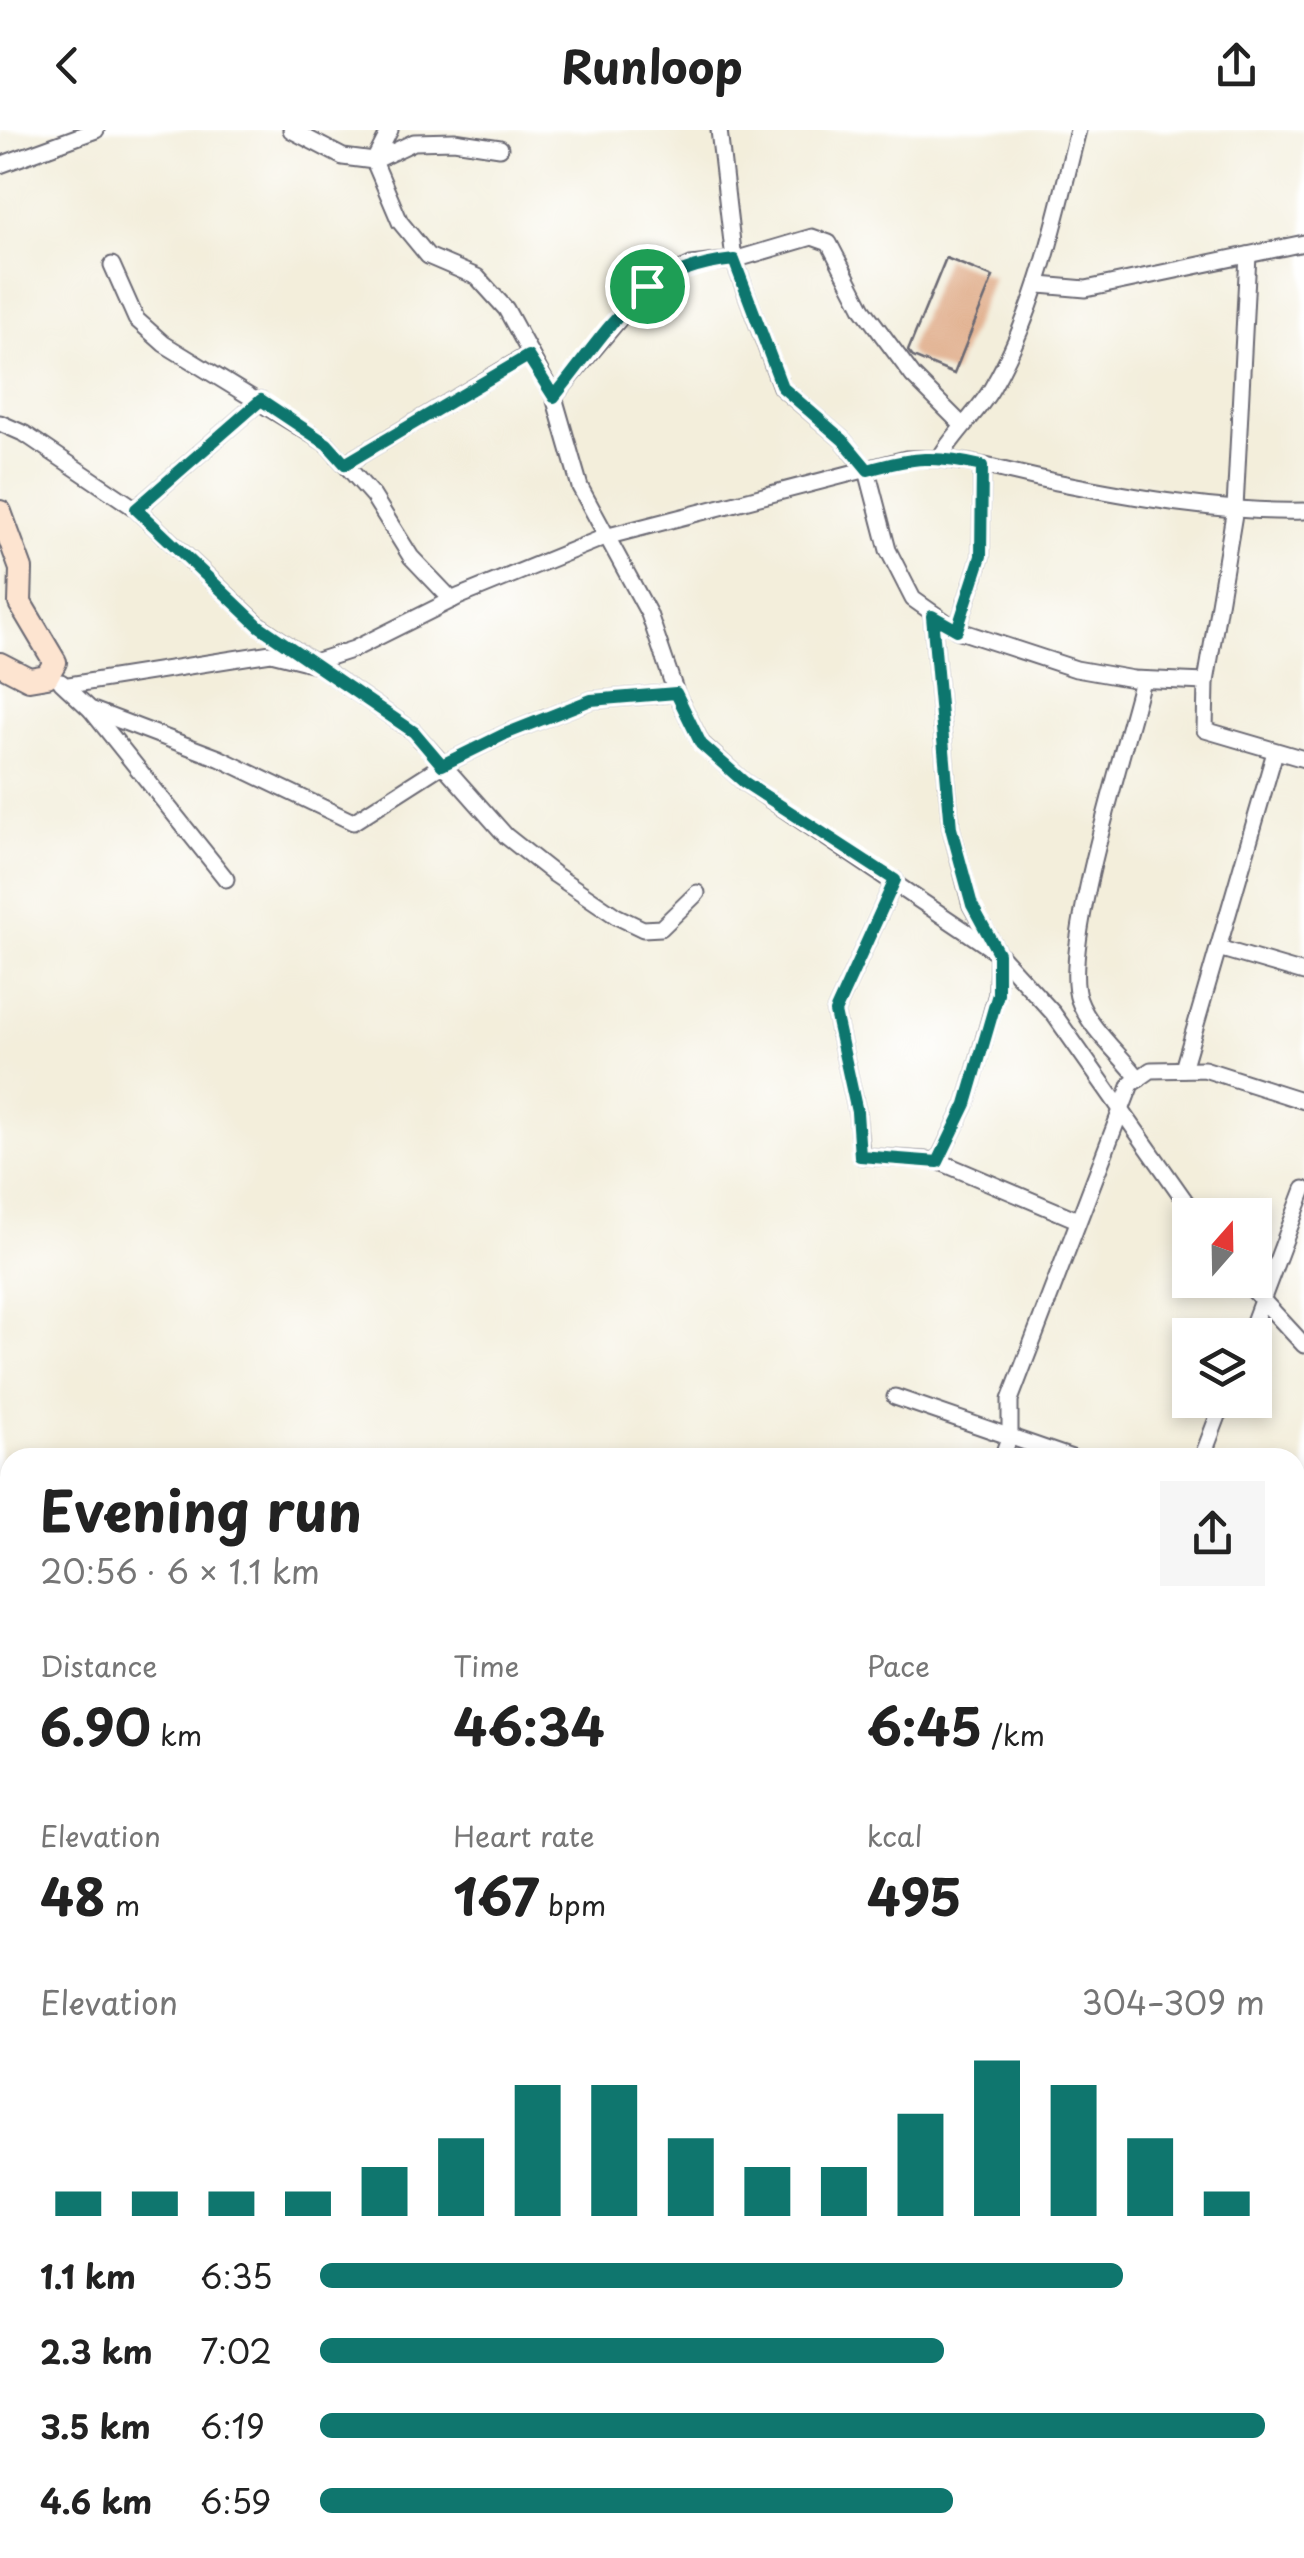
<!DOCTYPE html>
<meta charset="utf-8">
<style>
body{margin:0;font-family:"Playpen Sans",sans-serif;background:#f6f6f6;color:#222;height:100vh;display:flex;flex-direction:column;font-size:38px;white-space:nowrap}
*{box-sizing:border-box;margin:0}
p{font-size:32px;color:#767676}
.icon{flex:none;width:55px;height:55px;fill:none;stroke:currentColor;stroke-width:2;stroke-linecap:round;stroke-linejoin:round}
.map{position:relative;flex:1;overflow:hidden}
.panel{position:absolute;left:0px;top:1318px;width:1305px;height:1112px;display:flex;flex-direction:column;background:#fff;border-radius:30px 30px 0 0;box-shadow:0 5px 15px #0003}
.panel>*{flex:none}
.needle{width:65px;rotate:20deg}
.fabs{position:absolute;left:1172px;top:1068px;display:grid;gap:20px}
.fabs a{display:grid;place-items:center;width:100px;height:100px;border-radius:0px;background:#fff;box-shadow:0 5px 15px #0003;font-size:50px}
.pin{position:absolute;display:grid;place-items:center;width:85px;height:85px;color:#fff;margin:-42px;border:5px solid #fff;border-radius:50%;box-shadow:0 2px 10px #0007}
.round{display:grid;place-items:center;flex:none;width:105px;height:105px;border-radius:0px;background:#f6f6f6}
.head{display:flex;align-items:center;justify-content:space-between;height:170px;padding:0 40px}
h1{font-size:55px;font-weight:700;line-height:75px}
.figures{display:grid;grid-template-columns:repeat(3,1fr);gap:15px;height:170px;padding:10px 40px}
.figures div{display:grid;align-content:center}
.figures b{font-size:50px;font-weight:700}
.figures small{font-size:28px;font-weight:400}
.figures p{font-size:28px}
.chart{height:280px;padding:20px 40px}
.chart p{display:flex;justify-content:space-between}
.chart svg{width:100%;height:180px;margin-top:10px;stroke:#0f766e;stroke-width:6}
ul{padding:0 40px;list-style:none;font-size:32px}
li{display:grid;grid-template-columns:160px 120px 1fr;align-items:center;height:75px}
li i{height:25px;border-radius:12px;background:#0f766e}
header{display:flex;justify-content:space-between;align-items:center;height:130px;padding:0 40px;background:#fff;font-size:45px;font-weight:700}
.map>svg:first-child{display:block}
.building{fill:#e2b292}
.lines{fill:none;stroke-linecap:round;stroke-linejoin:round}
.street-casing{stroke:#6b6973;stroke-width:19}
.secondary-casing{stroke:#6b6973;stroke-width:26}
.street{stroke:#fff;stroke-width:15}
.secondary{stroke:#fde4d0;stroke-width:22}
.route-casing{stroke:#fff;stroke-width:20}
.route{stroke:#0f766e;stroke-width:12}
</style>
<header><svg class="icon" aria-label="back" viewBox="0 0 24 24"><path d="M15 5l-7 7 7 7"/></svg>Runloop<svg class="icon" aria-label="share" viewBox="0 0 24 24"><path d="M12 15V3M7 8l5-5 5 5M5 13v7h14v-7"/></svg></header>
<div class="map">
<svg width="1304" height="2428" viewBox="0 0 1304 2428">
<rect width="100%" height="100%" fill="#fff"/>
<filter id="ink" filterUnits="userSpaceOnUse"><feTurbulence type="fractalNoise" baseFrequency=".01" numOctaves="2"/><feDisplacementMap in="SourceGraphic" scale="20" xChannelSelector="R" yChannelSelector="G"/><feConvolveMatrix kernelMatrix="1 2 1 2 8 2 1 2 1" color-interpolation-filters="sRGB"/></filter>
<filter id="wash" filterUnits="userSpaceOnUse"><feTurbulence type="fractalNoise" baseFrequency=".0048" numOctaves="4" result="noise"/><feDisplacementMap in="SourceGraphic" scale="40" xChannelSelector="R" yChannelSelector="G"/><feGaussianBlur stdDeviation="2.25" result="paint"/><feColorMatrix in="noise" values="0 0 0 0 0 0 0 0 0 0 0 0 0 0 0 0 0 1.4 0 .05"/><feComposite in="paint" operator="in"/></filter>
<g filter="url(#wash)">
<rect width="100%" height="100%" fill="#f3eedb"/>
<g id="blocks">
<polygon class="building" points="946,128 993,147 954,244 913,227 908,221"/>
</g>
</g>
<g filter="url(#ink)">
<use href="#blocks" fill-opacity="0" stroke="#6b6973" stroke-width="2.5"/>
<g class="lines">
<defs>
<g id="street">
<polyline points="291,0 343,27 374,31 414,12 454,11 500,18"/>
<polyline points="390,0 374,31 400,92 428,126 477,147 506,179 554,267 580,357 649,484 676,563 701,613 744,652 998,823 1053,883 1195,1085"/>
<polyline points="719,0 734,130 781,257 843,310 867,340 888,420 913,469 957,500 1076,539 1133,549 1206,552"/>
<polyline points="0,35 96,0"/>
<polyline points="1248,125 1235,378 1206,552 1205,600 1304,629"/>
<polyline points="112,135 136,189 164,214 327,314 373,366 411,427 452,470"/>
<polyline points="1040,155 1086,159 1304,113"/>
<polyline points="554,267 647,156 691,135 734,130 812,107 829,113 863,179 913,246 961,294"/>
<polyline points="0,293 25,304 136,379 259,495 414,602 506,706 554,744 616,786 643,799 661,798 697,763"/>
<path d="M941 326C956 301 979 281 992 258 1038 178 1056 88 1078 0"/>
<polyline points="345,334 528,225"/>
<polyline points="136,379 261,270"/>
<polyline points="932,485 951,698 971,775 998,823 997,864 966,974 938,1031"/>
<polyline points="957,500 981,426 982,336"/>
<polyline points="61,552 90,579 219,628 353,692 442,635 505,604 591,570 676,563"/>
<path d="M69 555 271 523 311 533 354 519 458 467 605 407 906 329C956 325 1002 341 1051 351 1132 367 1221 383 1304 381"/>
<polyline points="91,580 226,749"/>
<polyline points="895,750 835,882 857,982 861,1026 938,1031 1075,1089"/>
<polyline points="1218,818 1304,843"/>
<polyline points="1183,939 1275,622"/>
<path d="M1139 949C1121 925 1089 898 1079 870 1060 820 1127 612 1142 550"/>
<polyline points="1244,1150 1304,1215"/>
<polyline points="1249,1205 1304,1059"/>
<polyline points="895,1267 1072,1328"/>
<polyline points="1002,1328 1010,1305 1010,1270 1131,954 1151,940 1204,939 1304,971"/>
<polyline points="1202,1328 1224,1270"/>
<polyline points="1295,1606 1304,1606"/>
<polyline points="1295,1832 1304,1823"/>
<polyline points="1295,1921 1304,1920"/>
<polyline points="1295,2162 1304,2158"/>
<polyline points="1295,2227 1304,2264"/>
<polyline points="1295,2340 1304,2338"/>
<polyline points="1132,2420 1133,2428"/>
<polyline points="635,2428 640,2420"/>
</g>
<polyline id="secondary" points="0,382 21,439 20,473 55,532 47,546 29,549 0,534"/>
</defs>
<use href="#street" class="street-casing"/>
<use href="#secondary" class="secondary-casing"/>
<use href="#street" class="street"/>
<use href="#secondary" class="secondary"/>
</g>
</g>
<g class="lines" filter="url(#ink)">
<defs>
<path id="route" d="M734 130 782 257 843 310 868 340C913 327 936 325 982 336L981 426 957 500 932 486 951 698 972 775 998 823V864L966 974 938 1032 860 1026 857 982 835 882 895 750 744 652 701 614 676 563 591 570 505 604 442 635 414 602 259 496 136 379 261 270 327 314 345 334 528 226 554 267C612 196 636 140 734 130Z"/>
</defs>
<use href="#route" class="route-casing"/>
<use href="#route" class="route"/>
</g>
</svg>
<div class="fabs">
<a><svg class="needle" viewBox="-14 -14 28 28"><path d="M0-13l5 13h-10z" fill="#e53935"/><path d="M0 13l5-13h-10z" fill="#767676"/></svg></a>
<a><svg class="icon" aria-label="layers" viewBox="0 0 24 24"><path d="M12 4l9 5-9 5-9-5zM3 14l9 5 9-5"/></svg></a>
</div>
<div class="pin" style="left:647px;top:156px;background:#1e9e55"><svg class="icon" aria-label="arrive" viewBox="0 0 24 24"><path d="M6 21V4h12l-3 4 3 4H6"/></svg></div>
<section class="panel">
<div class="head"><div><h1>Evening run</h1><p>20:56 · 6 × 1.1 km</p></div><a class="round"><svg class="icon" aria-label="share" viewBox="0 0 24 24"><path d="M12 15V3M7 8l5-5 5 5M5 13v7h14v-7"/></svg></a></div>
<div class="figures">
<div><p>Distance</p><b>6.90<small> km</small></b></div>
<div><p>Time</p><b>46:34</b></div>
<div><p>Pace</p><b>6:45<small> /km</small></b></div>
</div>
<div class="figures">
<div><p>Elevation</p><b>48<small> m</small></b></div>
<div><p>Heart rate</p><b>167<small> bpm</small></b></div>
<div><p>kcal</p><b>495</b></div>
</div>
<div class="chart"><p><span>Elevation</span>304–309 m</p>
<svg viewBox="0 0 160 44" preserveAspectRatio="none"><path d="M5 44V38M15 44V38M25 44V38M35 44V38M45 44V32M55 44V25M65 44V12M75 44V12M85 44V25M95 44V32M105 44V32M115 44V19M125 44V6M135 44V12M145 44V25M155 44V38"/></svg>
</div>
<ul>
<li><b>1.1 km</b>6:35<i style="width:85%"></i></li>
<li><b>2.3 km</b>7:02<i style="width:66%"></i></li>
<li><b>3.5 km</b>6:19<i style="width:100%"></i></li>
<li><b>4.6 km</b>6:59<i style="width:67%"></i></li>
</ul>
</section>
</div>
